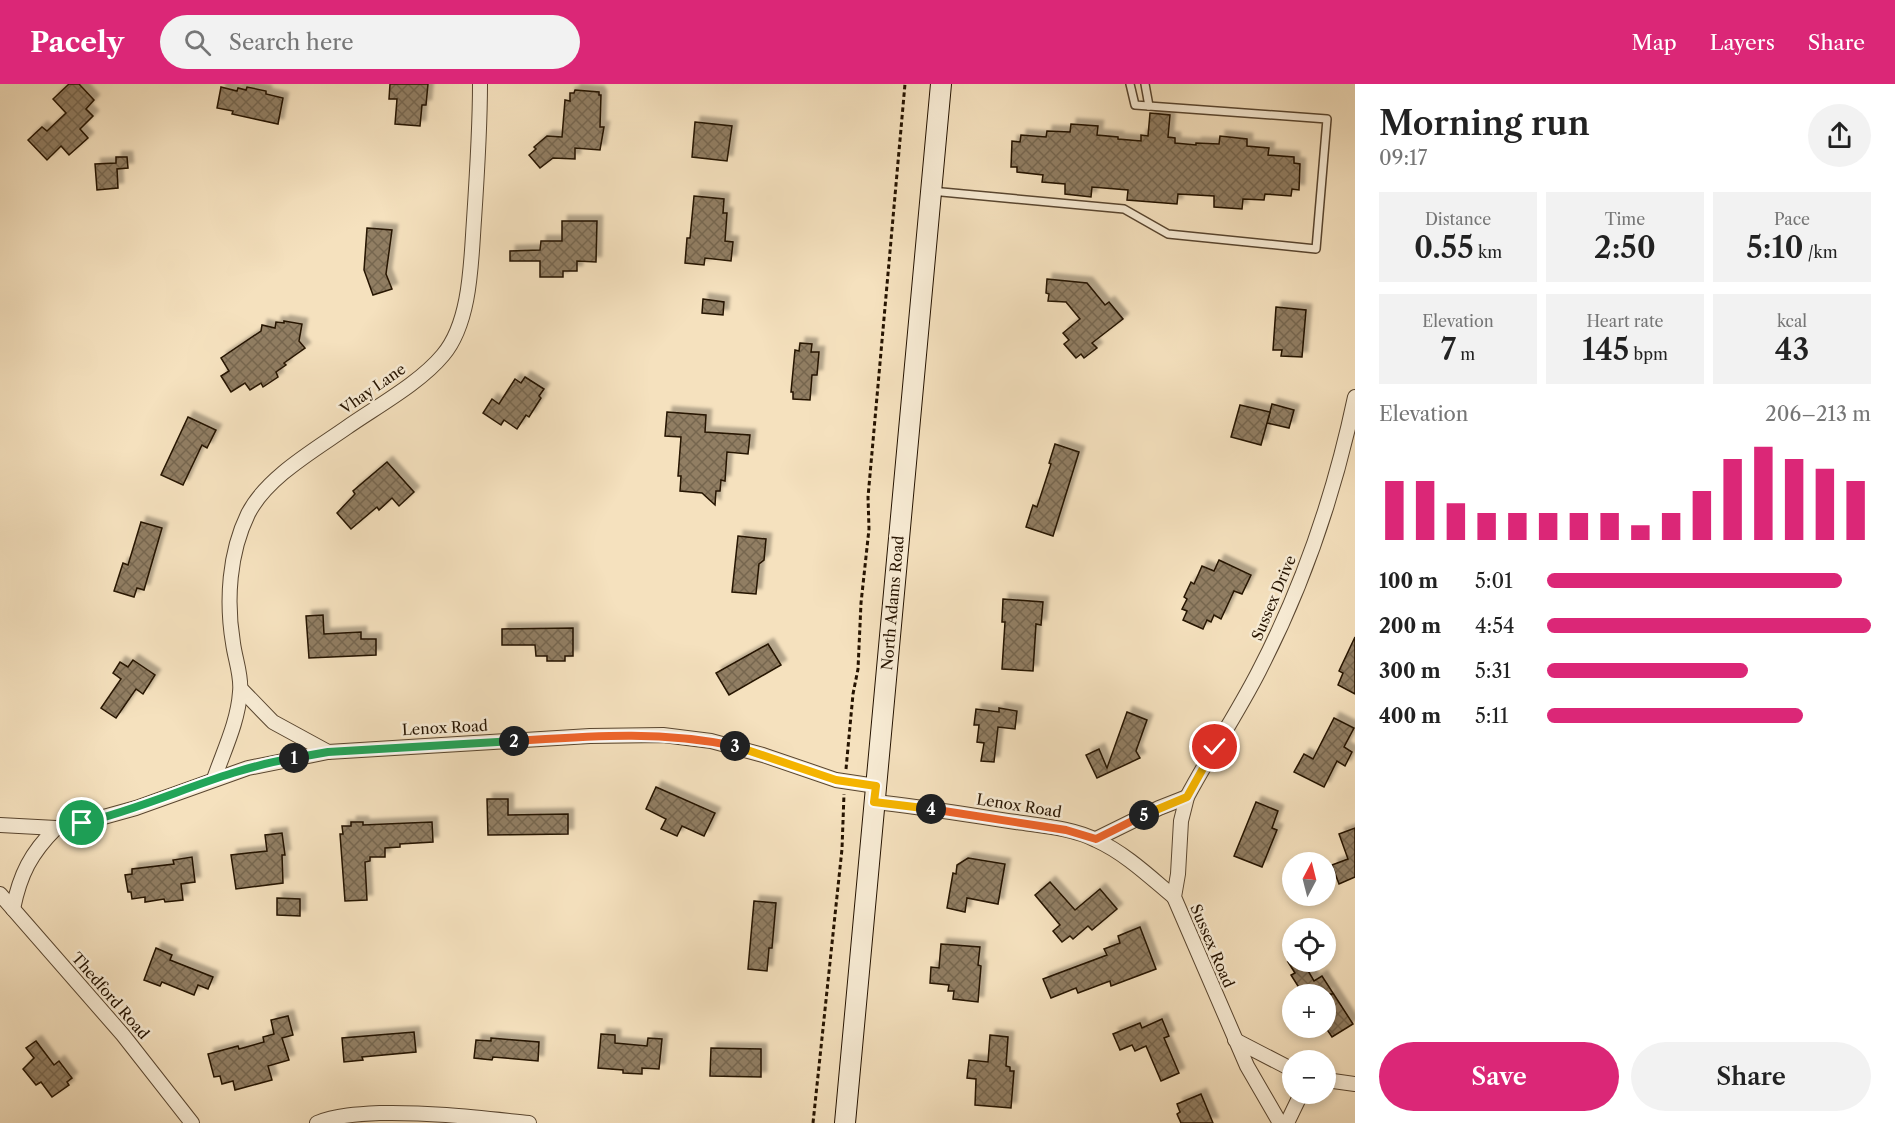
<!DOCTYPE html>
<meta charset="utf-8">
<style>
body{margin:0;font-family:"Libre Caslon Text",serif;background:#f2f2f2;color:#222;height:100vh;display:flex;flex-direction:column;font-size:22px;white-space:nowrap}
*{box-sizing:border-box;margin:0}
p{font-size:20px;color:#767676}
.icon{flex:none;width:33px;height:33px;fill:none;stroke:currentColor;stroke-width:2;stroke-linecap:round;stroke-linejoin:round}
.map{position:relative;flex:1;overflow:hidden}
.drawer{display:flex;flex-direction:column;background:#fff;width:540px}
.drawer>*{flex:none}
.needle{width:39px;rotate:7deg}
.controls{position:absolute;left:1282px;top:768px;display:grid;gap:12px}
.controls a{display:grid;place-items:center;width:54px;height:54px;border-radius:50%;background:#fff;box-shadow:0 3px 9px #0003;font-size:30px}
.pin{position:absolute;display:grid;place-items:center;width:51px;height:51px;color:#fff;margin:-26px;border:3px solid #fff;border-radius:50%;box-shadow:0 2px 6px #0007}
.km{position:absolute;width:30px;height:30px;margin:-15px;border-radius:50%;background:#222;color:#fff;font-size:16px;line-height:30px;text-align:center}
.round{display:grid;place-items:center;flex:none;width:63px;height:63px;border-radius:32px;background:#f2f2f2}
.summary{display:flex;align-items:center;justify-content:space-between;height:102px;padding:0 24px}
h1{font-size:33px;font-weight:600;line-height:45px}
.figures{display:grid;grid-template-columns:repeat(3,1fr);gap:9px;height:102px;padding:6px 24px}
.figures div{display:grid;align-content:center;border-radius:0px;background:#f2f2f2;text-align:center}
.figures b{font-size:30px;font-weight:600}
.figures small{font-size:16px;font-weight:400}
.figures p{font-size:16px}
.chart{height:168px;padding:12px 24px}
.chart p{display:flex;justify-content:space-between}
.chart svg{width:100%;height:108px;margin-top:6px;stroke:#db2777;stroke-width:6}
.cta{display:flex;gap:12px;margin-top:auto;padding:12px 24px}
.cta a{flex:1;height:69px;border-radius:36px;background:#db2777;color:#fff;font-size:24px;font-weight:600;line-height:69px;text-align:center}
.cta a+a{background:#f2f2f2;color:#222}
ul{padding:0 24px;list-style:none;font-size:20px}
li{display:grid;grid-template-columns:96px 72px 1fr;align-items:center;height:45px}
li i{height:15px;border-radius:8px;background:#db2777}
header{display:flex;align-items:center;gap:36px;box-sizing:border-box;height:84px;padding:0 30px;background:#db2777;color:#fff}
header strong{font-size:28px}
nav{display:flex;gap:33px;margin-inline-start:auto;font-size:21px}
.search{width:420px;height:54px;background:#f2f2f2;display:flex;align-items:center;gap:15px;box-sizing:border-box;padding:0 21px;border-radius:33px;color:#767676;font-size:22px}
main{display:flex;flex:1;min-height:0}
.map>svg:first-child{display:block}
.building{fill:url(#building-cross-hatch);stroke:#251300;stroke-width:1.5;filter:url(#shadow)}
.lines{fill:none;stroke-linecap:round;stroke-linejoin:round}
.lane-casing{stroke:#594630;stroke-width:10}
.street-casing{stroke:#594630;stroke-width:16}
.secondary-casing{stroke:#251300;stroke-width:22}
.path{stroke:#251300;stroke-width:3;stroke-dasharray:4.5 3;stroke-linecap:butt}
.lane{stroke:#f8ecd5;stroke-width:7}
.street{stroke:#f8ecd5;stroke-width:14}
.secondary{stroke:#f8ecd5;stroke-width:20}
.split-1-casing{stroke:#fff;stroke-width:12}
.split-2-casing{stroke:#fff;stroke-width:12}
.split-3-casing{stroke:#fff;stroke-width:12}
.split-4-casing{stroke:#fff;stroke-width:12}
.split-5-casing{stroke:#fff;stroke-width:12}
.split-6-casing{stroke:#fff;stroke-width:12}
.split-1{stroke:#22a559;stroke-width:8}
.split-2{stroke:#22a559;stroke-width:8}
.split-3{stroke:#f0652b;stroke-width:8}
.split-4{stroke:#f5b400;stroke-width:8}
.split-5{stroke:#f0652b;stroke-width:8}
.split-6{stroke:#f5b400;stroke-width:8}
.labels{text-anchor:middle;stroke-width:5;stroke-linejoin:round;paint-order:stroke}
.street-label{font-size:15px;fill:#251300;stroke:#f8ecd5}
</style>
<header>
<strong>Pacely</strong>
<div class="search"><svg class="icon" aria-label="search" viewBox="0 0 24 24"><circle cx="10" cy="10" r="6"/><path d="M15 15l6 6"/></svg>Search here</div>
<nav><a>Map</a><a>Layers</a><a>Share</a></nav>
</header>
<main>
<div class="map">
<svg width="1355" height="1039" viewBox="0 0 1355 1039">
<defs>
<pattern id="building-cross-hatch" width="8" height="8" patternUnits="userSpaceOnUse" patternTransform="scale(1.5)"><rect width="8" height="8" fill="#917e63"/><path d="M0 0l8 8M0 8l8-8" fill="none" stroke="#76664f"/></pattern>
<filter id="shadow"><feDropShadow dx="5.5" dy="-5.5" stdDeviation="1.5" flood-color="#0004"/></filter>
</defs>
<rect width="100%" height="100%" fill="#f5e1be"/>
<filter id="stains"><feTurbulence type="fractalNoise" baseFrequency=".00333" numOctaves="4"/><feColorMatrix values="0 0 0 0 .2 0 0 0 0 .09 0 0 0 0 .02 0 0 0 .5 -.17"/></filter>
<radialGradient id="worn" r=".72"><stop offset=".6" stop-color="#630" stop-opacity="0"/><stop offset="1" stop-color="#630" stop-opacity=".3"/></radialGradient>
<g class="building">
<polygon points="69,0 79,0 94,16 86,25 93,32 80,45 88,54 69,71 61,62 47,76 28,56 42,43 47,47 66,29 53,15"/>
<polygon points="390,0 428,0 426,21 422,21 420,42 395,40 397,15 389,15"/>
<polygon points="221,3 237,7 238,4 246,6 247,3 266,7 266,10 283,14 278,40 232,30 233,27 217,24"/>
<polygon points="575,6 599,8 599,11 601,11 600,43 604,43 600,66 575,64 575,75 553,74 540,84 529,71 536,65 534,63 547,52 562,53 565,16 570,17 570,9 574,9"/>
<polygon points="1150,29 1170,31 1168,53 1175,54 1175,59 1196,61 1196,59 1219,60 1220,52 1247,55 1247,62 1269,64 1268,71 1294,73 1294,79 1300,80 1299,106 1292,105 1291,112 1265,110 1264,116 1243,115 1242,125 1214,123 1214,112 1178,110 1177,120 1127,116 1128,106 1092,103 1091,113 1065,110 1065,100 1042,98 1043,91 1017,88 1017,83 1011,83 1012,57 1020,58 1021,51 1046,53 1047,47 1070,48 1071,40 1098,42 1097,51 1118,53 1118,55 1141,57 1141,51 1148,52"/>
<polygon points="695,38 732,42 727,77 692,73"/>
<polygon points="116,73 127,73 128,84 117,85 118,104 97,106 95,80 116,79"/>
<polygon points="694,112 724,115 723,129 727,129 725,157 733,158 731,177 705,174 704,181 685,179 687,154 690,154"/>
<polygon points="562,137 597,137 596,178 577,177 577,187 563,187 563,193 540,193 540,177 510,177 510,167 540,166 541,157 562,157"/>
<polygon points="367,144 392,146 386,190 392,205 373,211 364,186"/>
<polygon points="1047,195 1087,199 1105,221 1109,218 1123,235 1092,259 1097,264 1084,274 1081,270 1076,274 1064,260 1069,256 1063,249 1080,235 1066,218 1048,217 1049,210 1046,209"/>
<polygon points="703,215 724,218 723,231 702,229"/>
<polygon points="1276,223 1306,226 1302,273 1281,272 1282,266 1273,266"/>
<polygon points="284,237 302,240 299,257 305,264 284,279 286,281 276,288 278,293 263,303 261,299 250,306 245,299 231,308 221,292 229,287 221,274 261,247 262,241 275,244 276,238 284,239"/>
<polygon points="800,259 812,260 811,268 819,268 817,291 812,291 810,316 793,315 793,308 791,308 795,266 799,267"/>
<polygon points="525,293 544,305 539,312 541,314 529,333 526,331 517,345 504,336 501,341 483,329 492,315 499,320 515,295 521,299"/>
<polygon points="1272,320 1294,326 1289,344 1267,339"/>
<polygon points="1240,321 1270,328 1261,361 1231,353"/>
<polygon points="667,328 706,331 705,348 750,351 748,370 727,368 725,397 721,396 720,407 716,407 715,421 702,409 680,407 681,392 678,392 681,353 665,352"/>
<polygon points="188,333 216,346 207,364 202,361 183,401 161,391"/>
<polygon points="1055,360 1079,368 1053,452 1026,443 1033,421 1037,423 1051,380 1049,379"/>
<polygon points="387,378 414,408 399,422 392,414 379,426 377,423 351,445 337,429 355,410 353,407"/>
<polygon points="141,438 162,444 144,506 137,504 134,513 114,507 123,479 128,481"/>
<polygon points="738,452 766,455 764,476 759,480 756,510 732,508"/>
<polygon points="1219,476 1251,491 1242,510 1234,507 1221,535 1214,531 1211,538 1207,536 1203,545 1183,536 1187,527 1182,525 1187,515 1184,513 1191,498 1194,500 1202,482 1214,487"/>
<polygon points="1003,515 1043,518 1041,541 1036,540 1033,587 1002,585 1005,538 1002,538"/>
<polygon points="323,531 324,550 361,548 361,555 376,555 376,571 309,574 306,532"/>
<polygon points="573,544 573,572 565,572 565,577 547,577 547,572 536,572 535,561 502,561 502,545"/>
<polygon points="1355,553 1355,610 1338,601 1343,589 1339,587"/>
<polygon points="768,560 781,581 729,611 716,589"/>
<polygon points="133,576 155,591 143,610 136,605 116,634 101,624 121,595 113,589 120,578 128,583"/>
<polygon points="999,624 1017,627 1015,645 998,643 994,678 981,677 984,659 977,658 979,641 974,641 976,625 999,628"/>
<polygon points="1127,628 1147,636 1136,667 1140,674 1097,694 1086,671 1099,665 1107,684"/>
<polygon points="1334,634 1354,644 1344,663 1352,668 1345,682 1337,677 1324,703 1294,688 1304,670 1313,675"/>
<polygon points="656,703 715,729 704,752 682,742 677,752 661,745 666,735 646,725"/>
<polygon points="487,715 508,715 508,731 568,730 568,750 488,751"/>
<polygon points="1256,718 1278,727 1272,744 1277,746 1262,783 1234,772"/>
<polygon points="351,738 363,738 363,741 432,738 433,758 400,760 400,763 385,764 385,773 370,773 370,777 365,778 367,816 345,817 340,750 343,750 342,742 351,742"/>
<polygon points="1355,744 1355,793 1339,800 1332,781 1348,775 1339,750"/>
<polygon points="282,749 285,771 282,771 283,799 236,805 231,771 267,767 265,751"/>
<polygon points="192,773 195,798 181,800 183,816 165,818 164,815 145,818 145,813 132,815 131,808 128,808 125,791 132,790 132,785 174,780 173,776"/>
<polygon points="968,774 1005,780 998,820 967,814 965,828 947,824 953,789 956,790 957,781"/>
<polygon points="1050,798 1075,826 1100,805 1117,825 1092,846 1088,842 1073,855 1070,852 1062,858 1053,847 1060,841 1035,811"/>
<polygon points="277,814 300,815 300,832 277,831"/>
<polygon points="754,817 776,819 772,864 769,864 767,887 748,885"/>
<polygon points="1140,843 1156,885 1111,902 1110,897 1078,909 1076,904 1051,914 1043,895 1107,871 1104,865 1120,859 1118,852"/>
<polygon points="941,860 980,863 978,881 981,882 978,918 953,915 954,907 948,907 949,901 930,899 931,883 939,884"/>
<polygon points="156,864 172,871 170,876 213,893 208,905 198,901 194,911 162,898 160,902 144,896"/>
<polygon points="1288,878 1303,878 1314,897 1322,892 1353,940 1332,953 1326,944 1326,914 1332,910 1303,910 1291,891 1295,889"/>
<polygon points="288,932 293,951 282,954 289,976 268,982 272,996 235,1006 233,997 222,1000 220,992 214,993 208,970 238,962 239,965 264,958 263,953 274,950 271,936"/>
<polygon points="1162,935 1169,952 1164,954 1179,989 1161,997 1146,962 1135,967 1132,961 1120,966 1113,950 1140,939 1142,944"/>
<polygon points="414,948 416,968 362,973 363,976 344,978 342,954"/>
<polygon points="601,950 615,951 615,959 647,962 648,954 662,955 659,985 642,984 642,990 623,989 623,986 598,984"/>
<polygon points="990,951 1008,953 1006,982 1010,983 1010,987 1014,987 1011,1024 975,1021 976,995 967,994 969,976 988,978"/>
<polygon points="491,954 539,958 538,977 493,973 492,976 474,974 476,956 491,957"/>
<polygon points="36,957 54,981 59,977 72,994 67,998 69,1001 52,1013 41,998 36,1001 23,985 34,974 26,964"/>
<polygon points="711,964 761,965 761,993 710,992"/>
<polygon points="1201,1010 1213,1039 1181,1039 1177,1030 1180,1028 1177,1020"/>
</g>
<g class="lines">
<defs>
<g id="lane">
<polyline points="1145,0 1149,22"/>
<polyline points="931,107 1124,125 1168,150 1316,165 1327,35 1135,21 1130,0"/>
</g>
<g id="street">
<polyline points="241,605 273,638 328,668"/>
<path d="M214 695C224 666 238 638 240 608 242 592 235 575 233 559 226 517 229 469 248 430 266 394 313 367 346 344 376 323 420 299 443 271 471 238 471 177 474 136 477 91 480 45 480 0"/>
<path d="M875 718C922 723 969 731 1016 738 1042 742 1072 744 1096 756 1125 769 1150 793 1174 813"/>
<polyline points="0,741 56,744 82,739 136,724 248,684 328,668 590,652 663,651 711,657 763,671 836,696 876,702"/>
<polyline points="1096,755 1159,724 1187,713"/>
<polyline points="0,810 123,951 192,1039"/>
<path d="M13 825C20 790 31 769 56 744"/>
<polyline points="1235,956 1293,986"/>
<polyline points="1326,996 1355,1000"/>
<path d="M317 1039C336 1031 360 1030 381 1029 431 1028 480 1034 529 1039"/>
<path d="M1280 1039 1247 982 1174 813 1178 790 1181 737 1187 713C1210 670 1237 630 1259 587 1304 500 1335 408 1355 313"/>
<polyline points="1287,1039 1301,1010"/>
</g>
<polyline id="secondary" points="845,1039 941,0"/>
</defs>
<use href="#lane" class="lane-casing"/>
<use href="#street" class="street-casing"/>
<use href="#secondary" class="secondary-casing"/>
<g class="path">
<polyline points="846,685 853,610 858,585 861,519 869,445 868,413 905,0"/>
<polyline points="813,1039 842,765 844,710"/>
</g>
<use href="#lane" class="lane"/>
<use href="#street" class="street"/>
<use href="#secondary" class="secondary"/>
</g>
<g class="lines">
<defs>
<path id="split-1" d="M82 739C154 722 220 686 294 674"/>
<polyline id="split-2" points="294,674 328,668 514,657"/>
<path id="split-3" d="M514 657C591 652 658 646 735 662"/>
<polyline id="split-4" points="735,662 836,696 876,702 874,718 931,725"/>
<polyline id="split-5" points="931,725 1066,746 1096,755 1144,731"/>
<polyline id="split-6" points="1144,731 1187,713 1215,663"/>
</defs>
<use href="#split-1" class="split-1-casing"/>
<use href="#split-2" class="split-2-casing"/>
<use href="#split-3" class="split-3-casing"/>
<use href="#split-4" class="split-4-casing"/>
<use href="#split-5" class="split-5-casing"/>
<use href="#split-6" class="split-6-casing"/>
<use href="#split-1" class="split-1"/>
<use href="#split-2" class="split-2"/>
<use href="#split-3" class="split-3"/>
<use href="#split-4" class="split-4"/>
<use href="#split-5" class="split-5"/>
<use href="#split-6" class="split-6"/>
</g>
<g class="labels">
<g class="street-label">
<text transform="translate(373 305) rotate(-35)" y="5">Vhay Lane</text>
<text transform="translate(1274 514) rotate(-67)" y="5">Sussex Drive</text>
<text transform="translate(893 519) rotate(-85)" y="5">North Adams Road</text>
<text transform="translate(445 644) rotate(-3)" y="5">Lenox Road</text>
<text transform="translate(1019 722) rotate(9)" y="5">Lenox Road</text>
<text transform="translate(1212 862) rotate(67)" y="5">Sussex Road</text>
<text transform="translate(110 912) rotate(49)" y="5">Thedford Road</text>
</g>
</g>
<rect width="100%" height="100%" filter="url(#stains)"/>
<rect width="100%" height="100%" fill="url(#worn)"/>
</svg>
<div class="controls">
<a><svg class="needle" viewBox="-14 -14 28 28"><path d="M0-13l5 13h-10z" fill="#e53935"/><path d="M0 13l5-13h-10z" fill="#767676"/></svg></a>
<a><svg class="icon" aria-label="locate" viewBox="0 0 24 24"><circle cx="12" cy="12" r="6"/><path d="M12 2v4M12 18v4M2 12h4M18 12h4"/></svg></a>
<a>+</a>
<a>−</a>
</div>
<div class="pin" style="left:82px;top:739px;background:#1e9e55"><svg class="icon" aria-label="arrive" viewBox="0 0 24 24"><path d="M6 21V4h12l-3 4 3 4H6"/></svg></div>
<div class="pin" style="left:1215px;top:663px;background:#d93025"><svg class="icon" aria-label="check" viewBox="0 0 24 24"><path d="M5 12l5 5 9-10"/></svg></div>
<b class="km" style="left:294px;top:674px">1</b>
<b class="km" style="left:514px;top:657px">2</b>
<b class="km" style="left:735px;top:662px">3</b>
<b class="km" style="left:931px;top:725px">4</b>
<b class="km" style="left:1144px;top:731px">5</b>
</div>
<section class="drawer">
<div class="summary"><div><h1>Morning run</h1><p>09:17</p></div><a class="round"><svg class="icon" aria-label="share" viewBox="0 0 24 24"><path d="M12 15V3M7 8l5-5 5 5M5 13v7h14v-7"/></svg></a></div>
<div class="figures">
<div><p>Distance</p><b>0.55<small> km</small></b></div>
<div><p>Time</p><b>2:50</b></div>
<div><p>Pace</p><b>5:10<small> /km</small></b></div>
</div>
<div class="figures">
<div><p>Elevation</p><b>7<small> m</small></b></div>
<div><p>Heart rate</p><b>145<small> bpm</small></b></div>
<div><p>kcal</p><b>43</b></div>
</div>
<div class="chart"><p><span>Elevation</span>206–213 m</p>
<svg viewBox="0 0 160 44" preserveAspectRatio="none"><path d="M5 44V20M15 44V20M25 44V29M35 44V33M45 44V33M55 44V33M65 44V33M75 44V33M85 44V38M95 44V33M105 44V24M115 44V11M125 44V6M135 44V11M145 44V15M155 44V20"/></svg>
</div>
<ul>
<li><b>100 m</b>5:01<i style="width:91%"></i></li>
<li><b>200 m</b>4:54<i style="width:100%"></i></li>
<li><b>300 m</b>5:31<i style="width:62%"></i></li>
<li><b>400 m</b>5:11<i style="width:79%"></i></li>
</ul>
<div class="cta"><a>Save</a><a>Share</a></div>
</section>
</main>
